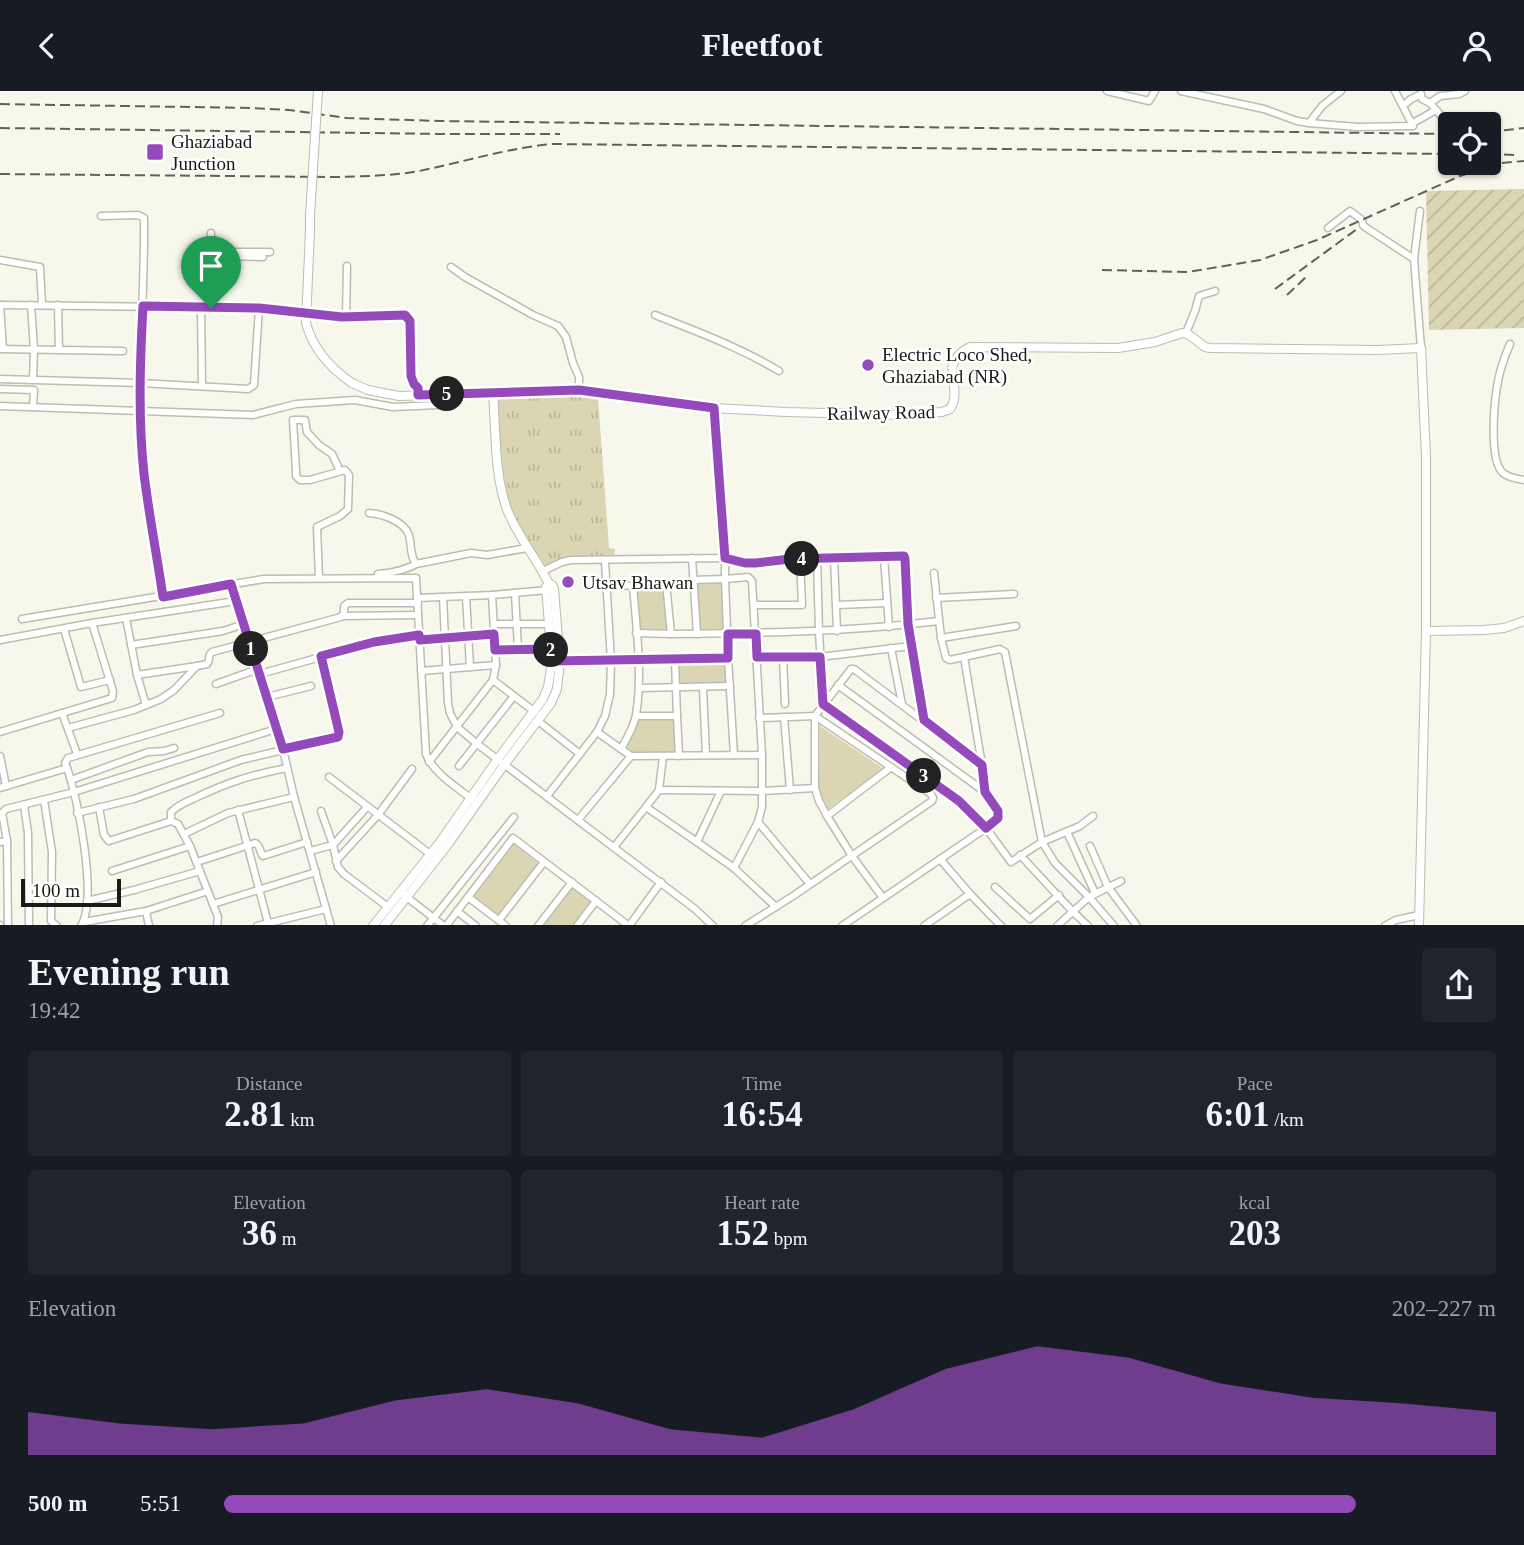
<!DOCTYPE html>
<meta charset="utf-8">
<style>
body{margin:0;font-family:Georgia,serif;background:#20242c;color:#f1f3f6;height:100vh;display:flex;flex-direction:column;font-size:26px;white-space:nowrap}
*{box-sizing:border-box;margin:0}
p{font-size:23px;color:#9ea1a6}
.icon{flex:none;width:38px;height:38px;fill:none;stroke:currentColor;stroke-width:2;stroke-linecap:round;stroke-linejoin:round}
.map{position:relative;height:834px;overflow:hidden}
.drawer{display:flex;flex-direction:column;background:#171b24;flex:1}
.drawer>*{flex:none}
.controls{position:absolute;left:1438px;top:21px;display:grid;gap:14px}
.controls a{display:grid;place-items:center;width:63px;height:63px;border-radius:7px;background:#171b24;box-shadow:0 2px 5px #0004;font-size:35px}
.scale{position:absolute;left:21px;bottom:18px;width:100px;box-sizing:border-box;padding-left:7px;border:4px solid #191915;border-top:0;font-size:19px;line-height:24px;white-space:nowrap;color:#191915;-webkit-text-stroke:5px #fff;paint-order:stroke}
.pin{position:absolute;display:grid;place-items:center;width:60px;height:60px;color:#fff;margin:-72px -30px;border-radius:50% 50% 50% 0;rotate:-45deg;box-shadow:0 0 7px #0007}
.pin .icon{rotate:45deg}
.km{position:absolute;width:35px;height:35px;margin:-18px;border-radius:50%;background:#222;color:#fff;font-size:19px;line-height:35px;text-align:center}
.round{display:grid;place-items:center;flex:none;width:74px;height:74px;border-radius:7px;background:#20242c}
.head{display:flex;align-items:center;justify-content:space-between;height:119px;padding:0 28px}
h1{font-size:38px;font-weight:700;line-height:52px}
.stats{display:grid;grid-template-columns:repeat(3,1fr);gap:10px;height:119px;padding:7px 28px}
.stats div{display:grid;align-content:center;border-radius:7px;background:#20242c;text-align:center}
.stats b{font-size:35px;font-weight:700}
.stats small{font-size:19px;font-weight:400}
.stats p{font-size:19px}
.chart{height:196px;padding:14px 28px}
.chart p{display:flex;justify-content:space-between}
.chart svg{width:100%;height:126px;margin-top:7px;fill:#954abc;opacity:.7}
ul{padding:0 28px;list-style:none;font-size:23px}
li{display:grid;grid-template-columns:112px 84px 1fr;align-items:center;height:52px}
li i{height:18px;border-radius:9px;background:#954abc}
header{display:flex;justify-content:space-between;align-items:center;height:91px;padding:0 28px;background:#171b24;font-size:32px;font-weight:700}
.map>svg:first-child{display:block}
.grass{fill:url(#grass-tufts)}
.park{fill:#dad6b4}
.garden{fill:url(#garden-furrows)}
.lines{fill:none;stroke-linecap:round;stroke-linejoin:round}
.minor-casing{stroke:#bdbcb1;stroke-width:9}
.tertiary-casing{stroke:#bdbcb1;stroke-width:10}
.minor{stroke:#fff;stroke-width:6}
.tertiary{stroke:#fff;stroke-width:8}
.rail{stroke:#61615a;stroke-width:2;stroke-dasharray:10 5;stroke-linecap:butt}
.tertiary-bridge-casing{stroke:#bdbcb1;stroke-width:10;stroke-linecap:butt}
.tertiary-bridge{stroke:#fff;stroke-width:8}
.route-casing{stroke:#fff;stroke-width:14}
.route{stroke:#954abc;stroke-width:9}
.poi-dot{fill:#954abc;stroke:#fff;stroke-width:2.5}
.labels{text-anchor:middle;stroke-width:5;stroke-linejoin:round;paint-order:stroke}
.poi-label{font-size:19px;fill:#191915;stroke:#fff;text-anchor:start}
.street-label{font-size:19px;fill:#191915;stroke:#fff}
</style>
<header><svg class="icon" aria-label="back" viewBox="0 0 24 24"><path d="M15 5l-7 7 7 7"/></svg>Fleetfoot<svg class="icon" aria-label="person" viewBox="0 0 24 24"><circle cx="12" cy="8" r="4"/><path d="M4 21q1-7 8-7t8 7"/></svg></header>
<div class="map">
<svg width="1524" height="835" viewBox="0 0 1524 835">
<defs>
<pattern id="grass-tufts" width="24" height="20" patternUnits="userSpaceOnUse" patternTransform="scale(1.75)"><rect width="24" height="20" fill="#dad6b4"/><path d="M3 7l-1-3M5 7V3M7 7l1-3M15 17l-1-3M17 17v-4M19 17l1-3" fill="none" stroke="#bab79a"/></pattern>
<pattern id="garden-furrows" width="10" height="10" patternUnits="userSpaceOnUse" patternTransform="scale(1.75)"><rect width="10" height="10" fill="#dad6b4"/><path d="M-1 1l2-2M0 10L10 0M9 11l2-2" fill="none" stroke="#bab79a"/></pattern>
</defs>
<rect width="100%" height="100%" fill="#f8f7eb"/>
<polygon class="grass" points="556,304 598,307 609,457 615,458 614,468 562,468 555,470 543,478 508,416 502,381 496,307 498,305"/>
<g class="park">
<polygon points="694,490 723,491 725,540 699,541"/>
<polygon points="666,495 669,541 638,540 636,496"/>
<polygon points="726,570 727,593 679,595 678,572"/>
<polygon points="676,626 677,664 631,664 624,659 637,627"/>
<polygon points="820,635 884,678 828,718 819,701"/>
<polygon points="513,751 539,773 499,825 473,805"/>
<polygon points="572,796 592,811 574,834 542,835"/>
</g>
<polygon class="garden" points="1524,98 1524,237 1429,239 1426,100"/>
<g class="lines">
<defs>
<g id="minor">
<polyline points="1107,0 1149,10 1155,0"/>
<polyline points="1181,0 1264,18 1297,30 1309,32 1357,36 1413,35 1395,0"/>
<polyline points="1430,12 1440,5 1459,3 1465,0"/>
<polyline points="1404,14 1411,8 1421,3 1422,8 1430,12 1451,36"/>
<polyline points="1309,32 1322,15 1341,0"/>
<polyline points="1413,32 1436,19"/>
<polyline points="1420,120 1414,168 1421,257"/>
<path d="M101 125 138 124 144 127C145 191 139 255 140 320 142 382 153 444 163 506"/>
<polyline points="1328,137 1350,120 1362,129 1363,134 1365,136 1414,168"/>
<polyline points="227,161 270,161"/>
<polyline points="225,165 263,166"/>
<polyline points="0,169 40,176 42,214"/>
<polyline points="451,176 465,186 533,224 558,235 566,246 573,272 579,286 579,299"/>
<polyline points="0,214 259,217 342,226 405,224 410,230 411,285 414,294 418,297 419,304 437,310 438,314 393,316 355,309 296,313 253,324 0,315"/>
<polyline points="0,214 3,258"/>
<polyline points="31,214 34,258 33,289"/>
<polyline points="58,214 59,259"/>
<polyline points="201,217 202,295"/>
<polyline points="210,217 211,142"/>
<path d="M655 224C698 241 739 256 779 280"/>
<polyline points="346,226 347,175"/>
<polyline points="1186,242 1195,220 1199,205 1215,200"/>
<path d="M1510 253C1504 267 1499 281 1497 296 1494 314 1489 370 1503 382 1509 387 1517 388 1524 389"/>
<polyline points="0,258 123,260"/>
<polyline points="0,288 140,292 248,298 254,294 259,217"/>
<polyline points="0,298 34,299 33,316"/>
<polyline points="714,317 725,467 725,488 748,486 752,490 762,664 762,716 758,731 734,777 776,816"/>
<path d="M369 422C382 423 404 430 409 444 412 454 409 463 416 473L471 462 487 464 527 457"/>
<polyline points="884,466 889,536"/>
<polyline points="692,467 697,543"/>
<polyline points="817,467 819,540 823,613 959,710 986,737 1011,771 1042,751 1080,735 1093,725"/>
<polyline points="834,467 837,540"/>
<polyline points="543,480 562,471 571,469 725,467 756,472 790,468 901,464 905,468 908,533 924,629"/>
<polyline points="934,482 941,547 946,567 950,569 1000,558 1005,561 1042,751 1055,772 1089,806 1114,835"/>
<path d="M378 483C391 482 404 480 416 473"/>
<polyline points="319,487 317,436 340,425 348,418 349,384 345,379 310,389 300,389 296,385 296,379 293,329 305,329 307,341 319,354 332,363 340,380"/>
<polyline points="693,489 725,488 728,567"/>
<polyline points="231,493 283,658 294,706 331,835"/>
<polyline points="607,496 666,492 671,543 636,542"/>
<polyline points="515,502 518,558"/>
<polyline points="492,504 496,574 493,589 535,621"/>
<polyline points="466,505 470,576"/>
<polyline points="443,506 448,612 450,622 457,636 476,652 695,818 713,835"/>
<polyline points="417,507 492,504 548,499"/>
<polyline points="936,507 1014,503"/>
<polyline points="754,514 802,514 800,468"/>
<polyline points="837,514 887,512"/>
<polyline points="343,525 418,524"/>
<polyline points="126,527 137,584 146,614"/>
<path d="M22 528 264 488 416 487 426 663C434 683 457 696 473 709"/>
<polyline points="494,533 549,533"/>
<polyline points="64,538 81,596 110,589"/>
<path d="M671 543C762 542 848 541 939 530"/>
<polyline points="941,547 1016,535"/>
<polyline points="0,549 92,532 236,510"/>
<polyline points="420,549 494,543"/>
<polyline points="131,554 223,540 244,533"/>
<polyline points="891,557 902,613"/>
<polyline points="495,559 551,558"/>
<polyline points="757,566 820,566 911,555"/>
<polyline points="783,566 785,613"/>
<polyline points="964,566 982,674"/>
<polyline points="675,569 677,625"/>
<polyline points="558,571 728,567 734,664"/>
<polyline points="421,580 496,574"/>
<polyline points="260,583 374,551 420,544"/>
<polyline points="137,584 197,575"/>
<polyline points="216,593 258,578"/>
<polyline points="838,594 985,701 998,721 998,727 986,737 842,835"/>
<polyline points="639,597 730,595"/>
<polyline points="703,597 706,664"/>
<polyline points="267,606 311,595"/>
<polyline points="62,622 77,663"/>
<polyline points="636,625 677,625 679,665"/>
<polyline points="784,626 790,699"/>
<polyline points="759,627 815,625 815,697 819,710 827,725 890,677"/>
<polyline points="538,630 580,663"/>
<path d="M68 637 134 619 161 608 174 599 197 575 207 573C211 569 207 564 212 561L341 526 344 522V515L348 512H418"/>
<polyline points="0,641 112,607 113,600 92,532"/>
<polyline points="597,641 631,665"/>
<path d="M621 658C627 647 634 636 636 624 643 584 636 534 633 494"/>
<polyline points="0,665 6,695"/>
<polyline points="663,665 659,699 646,716 697,751 721,700"/>
<polyline points="429,671 493,589"/>
<polyline points="459,675 514,605"/>
<path d="M67 677C78 708 98 807 81 835"/>
<polyline points="329,686 430,763"/>
<polyline points="71,689 148,661 164,660 174,657"/>
<polyline points="0,697 67,677 65,672 68,667 220,622"/>
<polyline points="659,699 763,700 815,697"/>
<polyline points="547,705 597,641 605,625 610,603 611,570 605,470"/>
<polyline points="44,709 52,761 51,830 57,835"/>
<polyline points="24,714 28,742 29,835"/>
<polyline points="99,716 104,744 109,750 171,730 178,733 190,755 218,826 217,835"/>
<polyline points="238,719 268,832"/>
<polyline points="321,720 333,754 338,776 344,783 388,816"/>
<polyline points="77,722 134,708 241,669 338,646 339,641 321,565"/>
<polyline points="827,725 852,765 883,807"/>
<polyline points="578,729 631,665 762,664"/>
<path d="M171 730V721C178 714 186 711 195 707 228 691 251 684 287 677"/>
<polyline points="758,731 810,793"/>
<polyline points="1067,741 1095,802"/>
<polyline points="184,743 228,722 294,706"/>
<polyline points="7,750 8,835"/>
<polyline points="0,751 7,750 2,722 6,718 74,701 276,638"/>
<polyline points="697,751 734,777"/>
<polyline points="1090,755 1108,796 1137,835"/>
<polyline points="614,756 646,716"/>
<polyline points="310,760 333,754 367,716"/>
<path d="M1020 764C1043 788 1064 813 1088 835"/>
<polyline points="940,768 970,803 1001,835"/>
<polyline points="336,770 378,724 412,678"/>
<path d="M197 771 255 752C261 754 259 761 263 765L307 751"/>
<polyline points="112,780 190,755"/>
<polyline points="995,796 1030,828 1059,804"/>
<polyline points="404,804 444,835"/>
<polyline points="468,806 506,835"/>
<polyline points="87,810 134,799 200,780"/>
<polyline points="213,813 316,781"/>
<polyline points="457,820 476,835"/>
<polyline points="499,829 544,771"/>
<polyline points="84,831 146,820"/>
<polyline points="0,834 0,835"/>
<polyline points="149,835 146,820 208,800"/>
<polyline points="257,835 326,818"/>
<polyline points="427,835 514,726"/>
<polyline points="446,835 513,747 629,835 661,791"/>
<polyline points="538,835 572,791"/>
<polyline points="577,835 596,810"/>
<polyline points="745,835 793,805 932,710 933,707 931,703 815,625 851,578 854,578 982,674 985,701"/>
<polyline points="924,835 970,803"/>
<polyline points="1057,835 1089,806 1121,790"/>
<polyline points="1385,835 1396,829 1419,824"/>
</g>
<g id="tertiary">
<path d="M352 292 368 299 399 305 579 299 714 317 786 321 904 324 942 321 950 318C965 296 935 274 970 256L1118 257 1155 251 1182 242 1188 243 1205 256 1210 257 1377 259 1421 257 1426 366V540"/>
<path d="M493 302C496 339 494 386 508 421 519 447 537 468 549 493"/>
<polyline points="373,835 440,751 497,669 543,608 548,596 552,571 546,496 549,493"/>
<polyline points="384,835 446,756 504,674 551,612 557,598 560,571 554,498 552,494 549,493"/>
<polyline points="1419,835 1426,540 1484,539 1504,537 1524,530"/>
</g>
</defs>
<use href="#minor" class="minor-casing"/>
<use href="#tertiary" class="tertiary-casing"/>
<use href="#minor" class="minor"/>
<use href="#tertiary" class="tertiary"/>
<g class="rail">
<polyline points="0,13 251,17 289,19 347,27 439,30 1451,43"/>
<polyline points="0,37 443,43 560,43"/>
<polyline points="1489,41 1524,37"/>
<polyline points="1489,63 1517,64"/>
<path d="M0 83 337 86C364 85 392 85 419 80 464 71 507 57 553 53L1451 63"/>
<polyline points="1102,179 1188,181 1260,169 1317,149 1460,85 1501,72 1524,70"/>
<polyline points="1275,198 1357,138"/>
<polyline points="1287,204 1307,185"/>
</g>
<defs>
<path id="tertiary-bridge" d="M318 0 310 124V140L306 232C313 258 330 277 352 292"/>
</defs>
<use href="#tertiary-bridge" class="tertiary-bridge-casing"/>
<use href="#tertiary-bridge" class="tertiary-bridge"/>
</g>
<g class="lines">
<defs>
<path id="route" d="M143 215 259 217 342 226 405 224 410 230 411 285 414 293 418 297V304L579 299 714 317 725 467 745 472H756L790 468 904 465 905 468 908 533 924 629 982 674 985 701 998 720V727L986 737 959 710 823 613 820 566H757L756 543H728V567L552 570 551 558 495 559 494 543 420 549 419 544 374 551 321 565 339 641 338 646 283 658 231 493 163 506C157 465 149 424 144 383 138 327 140 271 143 215Z"/>
</defs>
<use href="#route" class="route-casing"/>
<use href="#route" class="route"/>
</g>
<g class="poi-dot">
<rect x="146" y="52" width="18" height="18" rx="3.5"/>
<circle cx="868" cy="274" r="7"/>
<circle cx="568" cy="491" r="7"/>
</g>
<g class="labels">
<g class="poi-label">
<text x="171" y="57">Ghaziabad<tspan x="171" dy="22">Junction</tspan></text>
<text x="882" y="270">Electric Loco Shed,<tspan x="882" dy="22">Ghaziabad (NR)</tspan></text>
<text x="582" y="498">Utsav Bhawan</text>
</g>
<g class="street-label">
<text transform="translate(881 321) rotate(-1)" y="7">Railway Road</text>
</g>
</g>
</svg>
<div class="controls">
<a><svg class="icon" aria-label="locate" viewBox="0 0 24 24"><circle cx="12" cy="12" r="6"/><path d="M12 2v4M12 18v4M2 12h4M18 12h4"/></svg></a>
</div>
<div class="scale">100 m</div>
<div class="pin" style="left:211px;top:217px;background:#1e9e55"><svg class="icon" aria-label="arrive" viewBox="0 0 24 24"><path d="M6 21V4h12l-3 4 3 4H6"/></svg></div>
<b class="km" style="left:251px;top:558px">1</b>
<b class="km" style="left:551px;top:559px">2</b>
<b class="km" style="left:924px;top:685px">3</b>
<b class="km" style="left:802px;top:468px">4</b>
<b class="km" style="left:447px;top:303px">5</b>
</div>
<section class="drawer">
<div class="head"><div><h1>Evening run</h1><p>19:42</p></div><a class="round"><svg class="icon" aria-label="share" viewBox="0 0 24 24"><path d="M12 15V3M7 8l5-5 5 5M5 13v7h14v-7"/></svg></a></div>
<div class="stats">
<div><p>Distance</p><b>2.81<small> km</small></b></div>
<div><p>Time</p><b>16:54</b></div>
<div><p>Pace</p><b>6:01<small> /km</small></b></div>
</div>
<div class="stats">
<div><p>Elevation</p><b>36<small> m</small></b></div>
<div><p>Heart rate</p><b>152<small> bpm</small></b></div>
<div><p>kcal</p><b>203</b></div>
</div>
<div class="chart"><p><span>Elevation</span>202–227 m</p>
<svg viewBox="0 0 160 44" preserveAspectRatio="none"><path d="M0 44V29L10 33L20 35L30 33L40 25L50 21L60 26L70 35L80 38L90 28L100 14L110 6L120 10L130 19L140 24L150 26L160 29V44z"/></svg>
</div>
<ul>
<li><b>500 m</b>5:51<i style="width:89%"></i></li>
</ul>
</section>
